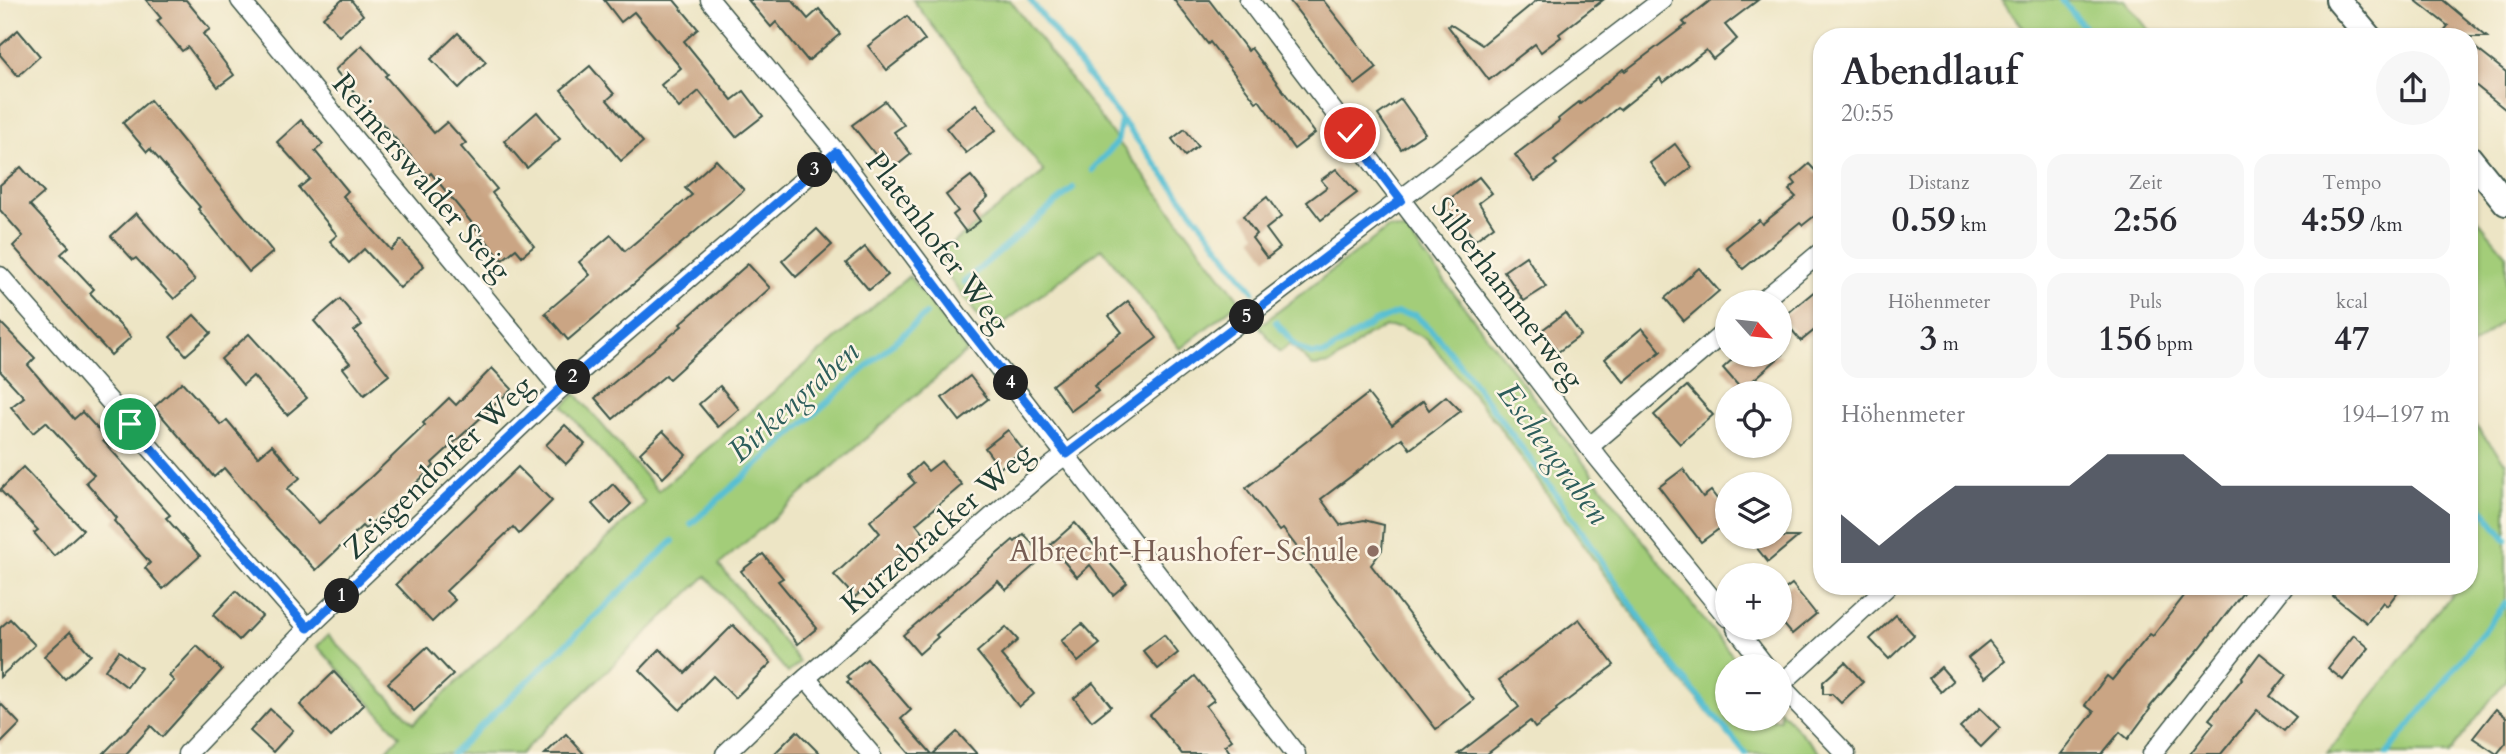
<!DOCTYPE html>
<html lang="de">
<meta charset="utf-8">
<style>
body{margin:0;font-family:Cardo,serif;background:#f7f7f7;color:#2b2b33;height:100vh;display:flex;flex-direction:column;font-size:26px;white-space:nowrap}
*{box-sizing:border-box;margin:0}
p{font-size:23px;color:#7c7c81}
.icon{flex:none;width:38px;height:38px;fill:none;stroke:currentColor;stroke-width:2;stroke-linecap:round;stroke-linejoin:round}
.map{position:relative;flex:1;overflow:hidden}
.panel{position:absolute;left:1813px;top:28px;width:665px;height:567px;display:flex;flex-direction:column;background:#fff;border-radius:28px;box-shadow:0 2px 5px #0004}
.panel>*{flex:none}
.needle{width:46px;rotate:117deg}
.buttons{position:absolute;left:1715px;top:290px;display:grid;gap:14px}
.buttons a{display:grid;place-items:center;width:77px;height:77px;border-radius:50%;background:#fff;box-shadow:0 2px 5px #0004;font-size:35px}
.pin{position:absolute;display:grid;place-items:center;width:60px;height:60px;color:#fff;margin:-30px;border:4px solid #fff;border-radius:50%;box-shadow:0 2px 7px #0007}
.km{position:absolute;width:35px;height:35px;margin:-18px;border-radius:50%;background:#222;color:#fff;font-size:19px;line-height:35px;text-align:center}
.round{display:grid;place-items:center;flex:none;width:74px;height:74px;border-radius:37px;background:#f7f7f7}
.head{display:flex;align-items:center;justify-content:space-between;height:119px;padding:0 28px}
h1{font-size:38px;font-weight:600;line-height:52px}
.metrics{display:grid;grid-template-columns:repeat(3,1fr);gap:10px;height:119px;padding:7px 28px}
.metrics div{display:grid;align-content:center;border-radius:18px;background:#f7f7f7;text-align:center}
.metrics b{font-size:35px;font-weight:600}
.metrics small{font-size:19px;font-weight:400}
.metrics p{font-size:19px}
.chart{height:196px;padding:14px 28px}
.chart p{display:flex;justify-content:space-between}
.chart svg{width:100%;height:126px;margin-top:7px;fill:#111827;opacity:.7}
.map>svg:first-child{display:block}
.green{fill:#a3cd79;stroke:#618556;stroke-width:2}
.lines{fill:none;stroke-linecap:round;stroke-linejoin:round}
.stream{stroke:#56bfd3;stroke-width:6}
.building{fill:#caa584}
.street-casing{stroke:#3e564a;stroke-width:21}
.secondary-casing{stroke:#3e564a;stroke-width:28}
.street{stroke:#fff;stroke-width:18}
.secondary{stroke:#fff;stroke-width:24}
.route-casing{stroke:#fff;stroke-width:14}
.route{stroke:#1a73e8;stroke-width:9}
.education-dot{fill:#8d6e63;stroke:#fcf5e5;stroke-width:2.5}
.labels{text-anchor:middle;stroke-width:5;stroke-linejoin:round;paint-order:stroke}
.street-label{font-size:30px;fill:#1f3d34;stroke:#fcf5e5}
.education-label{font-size:30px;fill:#785e54;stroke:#fcf5e5;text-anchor:end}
.water-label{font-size:32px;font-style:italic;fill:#2d5e5c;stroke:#fcf5e5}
</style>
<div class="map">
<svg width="2506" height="754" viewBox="0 0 2506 754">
<rect width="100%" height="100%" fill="#fcf5e5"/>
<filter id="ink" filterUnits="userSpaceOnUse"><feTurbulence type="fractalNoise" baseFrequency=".0143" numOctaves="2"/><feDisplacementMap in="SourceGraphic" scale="14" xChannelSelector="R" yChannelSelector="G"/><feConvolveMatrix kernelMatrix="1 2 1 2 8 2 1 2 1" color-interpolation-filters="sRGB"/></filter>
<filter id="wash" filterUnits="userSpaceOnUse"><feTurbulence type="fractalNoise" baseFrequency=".00686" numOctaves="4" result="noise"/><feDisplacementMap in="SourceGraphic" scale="28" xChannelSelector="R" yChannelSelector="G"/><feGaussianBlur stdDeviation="1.57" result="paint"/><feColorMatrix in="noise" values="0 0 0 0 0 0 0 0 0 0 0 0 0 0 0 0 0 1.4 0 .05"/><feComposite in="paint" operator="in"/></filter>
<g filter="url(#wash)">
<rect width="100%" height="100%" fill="#ede5c5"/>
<g class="green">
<polygon points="913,0 1010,0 1240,301 1180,349 1102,248 991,333 934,258 1044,172"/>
<polygon points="2001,0 2124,0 2155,37 2031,37"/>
<polygon points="2469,209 2506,254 2506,318 2469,348"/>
<polygon points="1388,228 1406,231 1707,624 1742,667 1727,667 1727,719 1780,719 1780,710 1821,754 1744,754 1673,671 1495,421 1427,339 1401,327 1386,327 1367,335 1348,352 1330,364 1313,366 1290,344 1280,352 1259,326"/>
<polygon points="909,276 967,351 719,565 800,662 788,673 706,576 520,754 383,754 400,736 317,646 328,635 414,723 645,503 563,406 576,394 658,491"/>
<polygon points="2469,418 2506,463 2506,680 2448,754 2327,754 2459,586 2469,586"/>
</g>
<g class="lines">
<g class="stream">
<polyline points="1030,0 1253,291"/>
<polyline points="2062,0 2092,37"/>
<polyline points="1092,170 1117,142 1121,121"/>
<polyline points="2469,225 2474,222"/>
<polyline points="964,282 1073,188"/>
<polyline points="1276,322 1296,346 1310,354 1325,354 1373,323 1397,313 1415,315 1438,337 1465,371 1558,497 1673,666 1746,754"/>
<polyline points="2469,493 2506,539"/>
<polyline points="691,524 926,314"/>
<polyline points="452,754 673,541"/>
<polyline points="2387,754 2506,603"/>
</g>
</g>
<g id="blocks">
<g class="building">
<polygon points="146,0 186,0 210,29 203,34 234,75 218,87 188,47 182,51 157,21 161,18"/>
<polygon points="342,0 351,0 363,15 339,36 323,17"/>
<polygon points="604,0 674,0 698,29 684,41 732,100 744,91 763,116 736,137 699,91 679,108 661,85 681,68 634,12 621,22"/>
<polygon points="748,0 792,0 808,19 819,9 840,34 808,61 776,22 771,27"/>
<polygon points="1174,0 1209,0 1248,51 1251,48 1315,133 1294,149 1259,100 1256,102 1210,42 1208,44"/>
<polygon points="1289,0 1323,0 1377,68 1355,85"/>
<polygon points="1537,0 1603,0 1559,34 1561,37 1541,52 1535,44 1489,80 1448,26 1450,24 1482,45"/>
<polygon points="1711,0 1758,0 1725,25 1737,39 1713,59 1706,50 1663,83 1660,78 1620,110 1617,108 1554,161 1557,164 1535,181 1515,155 1559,121 1558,119 1579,102 1580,104 1623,69 1625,71 1686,25 1683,22"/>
<polygon points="2415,0 2443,0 2487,37 2439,37 2448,26"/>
<polygon points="907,16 925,40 887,70 868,46"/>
<polygon points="18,30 40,56 18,76 0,55 0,46"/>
<polygon points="458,33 486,62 459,88 431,59"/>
<polygon points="2469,43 2506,72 2506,110 2469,80"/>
<polygon points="362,45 388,74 385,76 434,133 447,122 466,143 461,147 497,189 492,193 534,246 522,256 516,249 502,260 431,173 428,176 335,70"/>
<polygon points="590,66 614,94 607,100 643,142 621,161 561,90"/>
<polygon points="1401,99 1425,133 1401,149 1378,115"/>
<polygon points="150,100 273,252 249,272 198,209 200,207 150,149 147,152 123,123"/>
<polygon points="885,101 904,125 894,132 911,154 889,172 852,125"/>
<polygon points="976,104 996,130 966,153 946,128"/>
<polygon points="537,112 560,139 527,168 504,141"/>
<polygon points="301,120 323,144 315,151 348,191 343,196 391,250 401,240 424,266 400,288 364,249 349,263 330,241 337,235 299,188 310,179 277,142"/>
<polygon points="1185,129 1198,146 1185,156 1172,139"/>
<polygon points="1675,144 1692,167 1667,186 1650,163"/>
<polygon points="716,160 744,190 568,340 545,313 590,275 579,262 611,235 625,251 692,195 685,188"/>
<polygon points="1809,164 1822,178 1822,210 1803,225 1800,222 1743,269 1726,247 1759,220 1762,224 1796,197 1789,190 1796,184 1792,179"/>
<polygon points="21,167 44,193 30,205 69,247 61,254 94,289 90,293 131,337 111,355 13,246 23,236 0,210 0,185"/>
<polygon points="1336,169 1357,193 1321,220 1307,202 1327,187 1321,180"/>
<polygon points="971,176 988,197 973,211 980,221 966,232 953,215 958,211 946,195"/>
<polygon points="1479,177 1492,193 1479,203 1494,226 1475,240 1465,227 1462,229 1443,204"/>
<polygon points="1267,197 1281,217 1266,229 1280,248 1267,258 1252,238 1256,234 1243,216"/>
<polygon points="136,213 195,280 174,299 136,258 133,260 111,236"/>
<polygon points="817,229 832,245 796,277 782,261"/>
<polygon points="865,247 888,275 869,290 846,263"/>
<polygon points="1526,256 1546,287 1524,301 1504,271"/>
<polygon points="748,264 770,288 669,379 666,375 613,419 595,398 682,326 680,324"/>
<polygon points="1699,268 1719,291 1684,321 1665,298"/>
<polygon points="1822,285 1822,324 1801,341 1782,318"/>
<polygon points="340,299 362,325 354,331 389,375 364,395 343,368 350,363 314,321"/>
<polygon points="1128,301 1157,338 1094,386 1098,391 1071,411 1052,385 1122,332 1109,316"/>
<polygon points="1565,313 1581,335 1558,352 1542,330"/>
<polygon points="194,315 211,333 186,355 170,337"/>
<polygon points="0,322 35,358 28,365 74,419 82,412 106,438 103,441 170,515 166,518 200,556 163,589 145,568 150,563 114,521 117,518 86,482 94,475 46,422 33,433 11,407 24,397 0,371"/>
<polygon points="1642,328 1661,351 1624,382 1605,359"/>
<polygon points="249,334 307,398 287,415 253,376 243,385 221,359"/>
<polygon points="1737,355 1782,355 1742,390 1723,368"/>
<polygon points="492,368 512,389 432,463 434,466 407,492 365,529 362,526 316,570 268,520 224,468 214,477 154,407 182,382 221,425 227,420 258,457 272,445 300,478 287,489 319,523 371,477 425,425 423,423 449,398 456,405"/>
<polygon points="970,376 988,399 960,421 942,398"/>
<polygon points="720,386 739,409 718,427 699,404"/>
<polygon points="1687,386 1713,415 1680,444 1654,415"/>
<polygon points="1368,394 1392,425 1423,401 1429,410 1446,396 1461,411 1410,449 1402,438 1321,499 1340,525 1364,520 1384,525 1382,550 1371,565 1474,700 1436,729 1283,529 1279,531 1246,488"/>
<polygon points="565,425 585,444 566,464 546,445"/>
<polygon points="1008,430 1023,450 1000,468 985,448"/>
<polygon points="663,431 686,455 663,478 640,453"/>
<polygon points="941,461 962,485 916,524 924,534 855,597 834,575 880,533 870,521 915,483 908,475 921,463 928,471"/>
<polygon points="23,467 83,530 54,556 34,533 38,530 0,490"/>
<polygon points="518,467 552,501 519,534 513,527 446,591 455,600 432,622 396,584"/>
<polygon points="1683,469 1703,497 1711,491 1727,512 1727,523 1701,542 1659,487"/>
<polygon points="613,484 631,504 610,524 592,504"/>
<polygon points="1075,523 1127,583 1113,595 1090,565 1077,577 1050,545"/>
<polygon points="1024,534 1044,557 1006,590 998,581 936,635 938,637 919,654 903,635 1013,540 1015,542"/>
<polygon points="1748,537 1798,537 1768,562"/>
<polygon points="763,554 783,578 778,581 817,628 798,644 741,571"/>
<polygon points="1792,584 1816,614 1792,634 1780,620 1780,593"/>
<polygon points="2192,586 2248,586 2200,648 2149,708 2150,709 2128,739 2120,732 2102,754 2061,754 2094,712 2085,705 2107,676 2112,680 2150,634 2153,636"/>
<polygon points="2341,586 2402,586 2387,606 2383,602 2367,623 2333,596"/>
<polygon points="236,591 262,616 239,640 213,615"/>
<polygon points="1896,615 1914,635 1889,659 1870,639"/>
<polygon points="10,619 35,645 0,677 0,628"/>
<polygon points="1579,619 1614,665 1556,709 1557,711 1535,728 1530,721 1487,754 1458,754 1519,707 1499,680"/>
<polygon points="1082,624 1100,644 1078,662 1061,641"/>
<polygon points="733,625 771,663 735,698 713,676 680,710 640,670 660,649 685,673"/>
<polygon points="1006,627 1018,640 1001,655 1034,694 1019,707 1003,686 1004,685 977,652"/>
<polygon points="70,632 91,655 65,679 44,656"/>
<polygon points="1164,635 1178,653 1158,669 1143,651"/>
<polygon points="2354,635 2369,648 2343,680 2328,668"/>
<polygon points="1989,641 2005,661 1985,678 1968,658"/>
<polygon points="197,646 222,670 162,737 151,726 126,754 103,754 174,681 169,676"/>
<polygon points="427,647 453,675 414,711 388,683"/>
<polygon points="119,651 141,668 127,687 105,670"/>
<polygon points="2260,653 2287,675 2270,696 2296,717 2284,731 2257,710 2221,754 2190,754 2214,723 2209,719 2242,679 2241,678"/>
<polygon points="867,659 911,710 901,719 932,754 910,754 847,682 850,680 847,676"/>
<polygon points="1845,662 1863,682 1841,703 1832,694 1823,694 1823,682"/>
<polygon points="1941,667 1953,681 1941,692 1929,678"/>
<polygon points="334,672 364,704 331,737 300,705"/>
<polygon points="1195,676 1214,700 1206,706 1232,740 1225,745 1231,754 1182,754 1150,715"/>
<polygon points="1093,683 1111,706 1092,721 1074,698"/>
<polygon points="0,703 20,724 0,744"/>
<polygon points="1980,708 2000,728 1981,747 1960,727"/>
<polygon points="270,709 293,730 273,752 250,731"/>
<polygon points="2496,709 2506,717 2506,743 2497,754 2473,738"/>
<polygon points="797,731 820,754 774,754"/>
<polygon points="957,732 977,754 933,754"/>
<polygon points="566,734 584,754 545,754"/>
</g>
</g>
</g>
<g filter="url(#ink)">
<use href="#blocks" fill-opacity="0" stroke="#3e564a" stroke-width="2"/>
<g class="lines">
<defs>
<g id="street">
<polyline points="240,0 560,389"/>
<polyline points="710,0 836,152 961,319 1296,754"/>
<polyline points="1249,0 1589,447 1727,617"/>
<polyline points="0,276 308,628"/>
<polyline points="1760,303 1822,251"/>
<polyline points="1589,447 1727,330"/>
<polyline points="1736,628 1766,667"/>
<polyline points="806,678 871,754"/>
<polyline points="1780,685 1888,586"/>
<polyline points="1780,685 1846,754"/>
<polyline points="187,754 308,628 560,389 836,152"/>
<polyline points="725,754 791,691 1047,469 1662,0"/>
<polyline points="2152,754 2284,586"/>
</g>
<g id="secondary">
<polyline points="2338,0 2369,37"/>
<polyline points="2469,157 2506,203"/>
</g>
</defs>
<use href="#street" class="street-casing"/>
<use href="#secondary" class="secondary-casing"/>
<use href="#street" class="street"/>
<use href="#secondary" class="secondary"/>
</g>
</g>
<g class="lines" filter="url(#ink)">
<defs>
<polyline id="route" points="130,424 308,628 560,389 836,152 961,319 1067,454 1401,200 1350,133"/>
</defs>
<use href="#route" class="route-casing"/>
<use href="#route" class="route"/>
</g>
<circle class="education-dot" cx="1373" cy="551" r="7"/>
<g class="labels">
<g class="street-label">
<text transform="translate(422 177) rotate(50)" y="10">Reimerswalder Steig</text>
<text transform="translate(938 242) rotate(53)" y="10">Platenhofer Weg</text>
<text transform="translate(1508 293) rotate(53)" y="10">Silberhammerweg</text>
<text transform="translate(438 467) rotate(-44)" y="10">Zeisgendorfer Weg</text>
<text transform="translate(937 528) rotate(-41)" y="10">Kurzebracker Weg</text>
</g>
<g class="education-label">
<text x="1359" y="561">Albrecht-Haushofer-Schule</text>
</g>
<g class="water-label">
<text transform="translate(793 401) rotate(-42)" y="11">Birkengraben</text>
<text transform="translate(1554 453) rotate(54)" y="11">Eschengraben</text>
</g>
</g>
</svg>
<div class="buttons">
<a><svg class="needle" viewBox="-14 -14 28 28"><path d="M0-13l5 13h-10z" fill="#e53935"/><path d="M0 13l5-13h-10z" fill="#7c7c81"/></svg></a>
<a><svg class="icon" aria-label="locate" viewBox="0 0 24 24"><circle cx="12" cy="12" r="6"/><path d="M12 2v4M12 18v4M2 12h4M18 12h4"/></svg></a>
<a><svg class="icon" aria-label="layers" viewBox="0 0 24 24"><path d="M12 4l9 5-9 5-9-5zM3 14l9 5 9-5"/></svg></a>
<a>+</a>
<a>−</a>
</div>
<div class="pin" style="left:130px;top:424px;background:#1e9e55"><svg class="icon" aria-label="arrive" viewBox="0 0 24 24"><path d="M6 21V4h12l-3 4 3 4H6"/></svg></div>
<div class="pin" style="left:1350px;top:133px;background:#d93025"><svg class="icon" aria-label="check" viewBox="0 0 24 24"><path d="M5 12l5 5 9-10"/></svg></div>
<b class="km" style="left:342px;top:596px">1</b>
<b class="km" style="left:573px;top:377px">2</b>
<b class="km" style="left:815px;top:170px">3</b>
<b class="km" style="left:1011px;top:383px">4</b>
<b class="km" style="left:1247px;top:317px">5</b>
<section class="panel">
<div class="head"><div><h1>Abendlauf</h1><p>20:55</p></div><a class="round"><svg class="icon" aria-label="share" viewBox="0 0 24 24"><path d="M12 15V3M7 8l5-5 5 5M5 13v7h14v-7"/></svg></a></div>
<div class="metrics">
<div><p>Distanz</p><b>0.59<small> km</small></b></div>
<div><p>Zeit</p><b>2:56</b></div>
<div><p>Tempo</p><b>4:59<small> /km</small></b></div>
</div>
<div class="metrics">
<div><p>Höhenmeter</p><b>3<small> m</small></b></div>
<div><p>Puls</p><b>156<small> bpm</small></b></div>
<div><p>kcal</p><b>47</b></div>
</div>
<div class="chart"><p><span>Höhenmeter</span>194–197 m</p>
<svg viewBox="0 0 160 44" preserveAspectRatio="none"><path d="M0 44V27L10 38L20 27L30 17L40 17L50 17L60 17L70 6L80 6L90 6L100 17L110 17L120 17L130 17L140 17L150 17L160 27V44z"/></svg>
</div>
</section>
</div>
